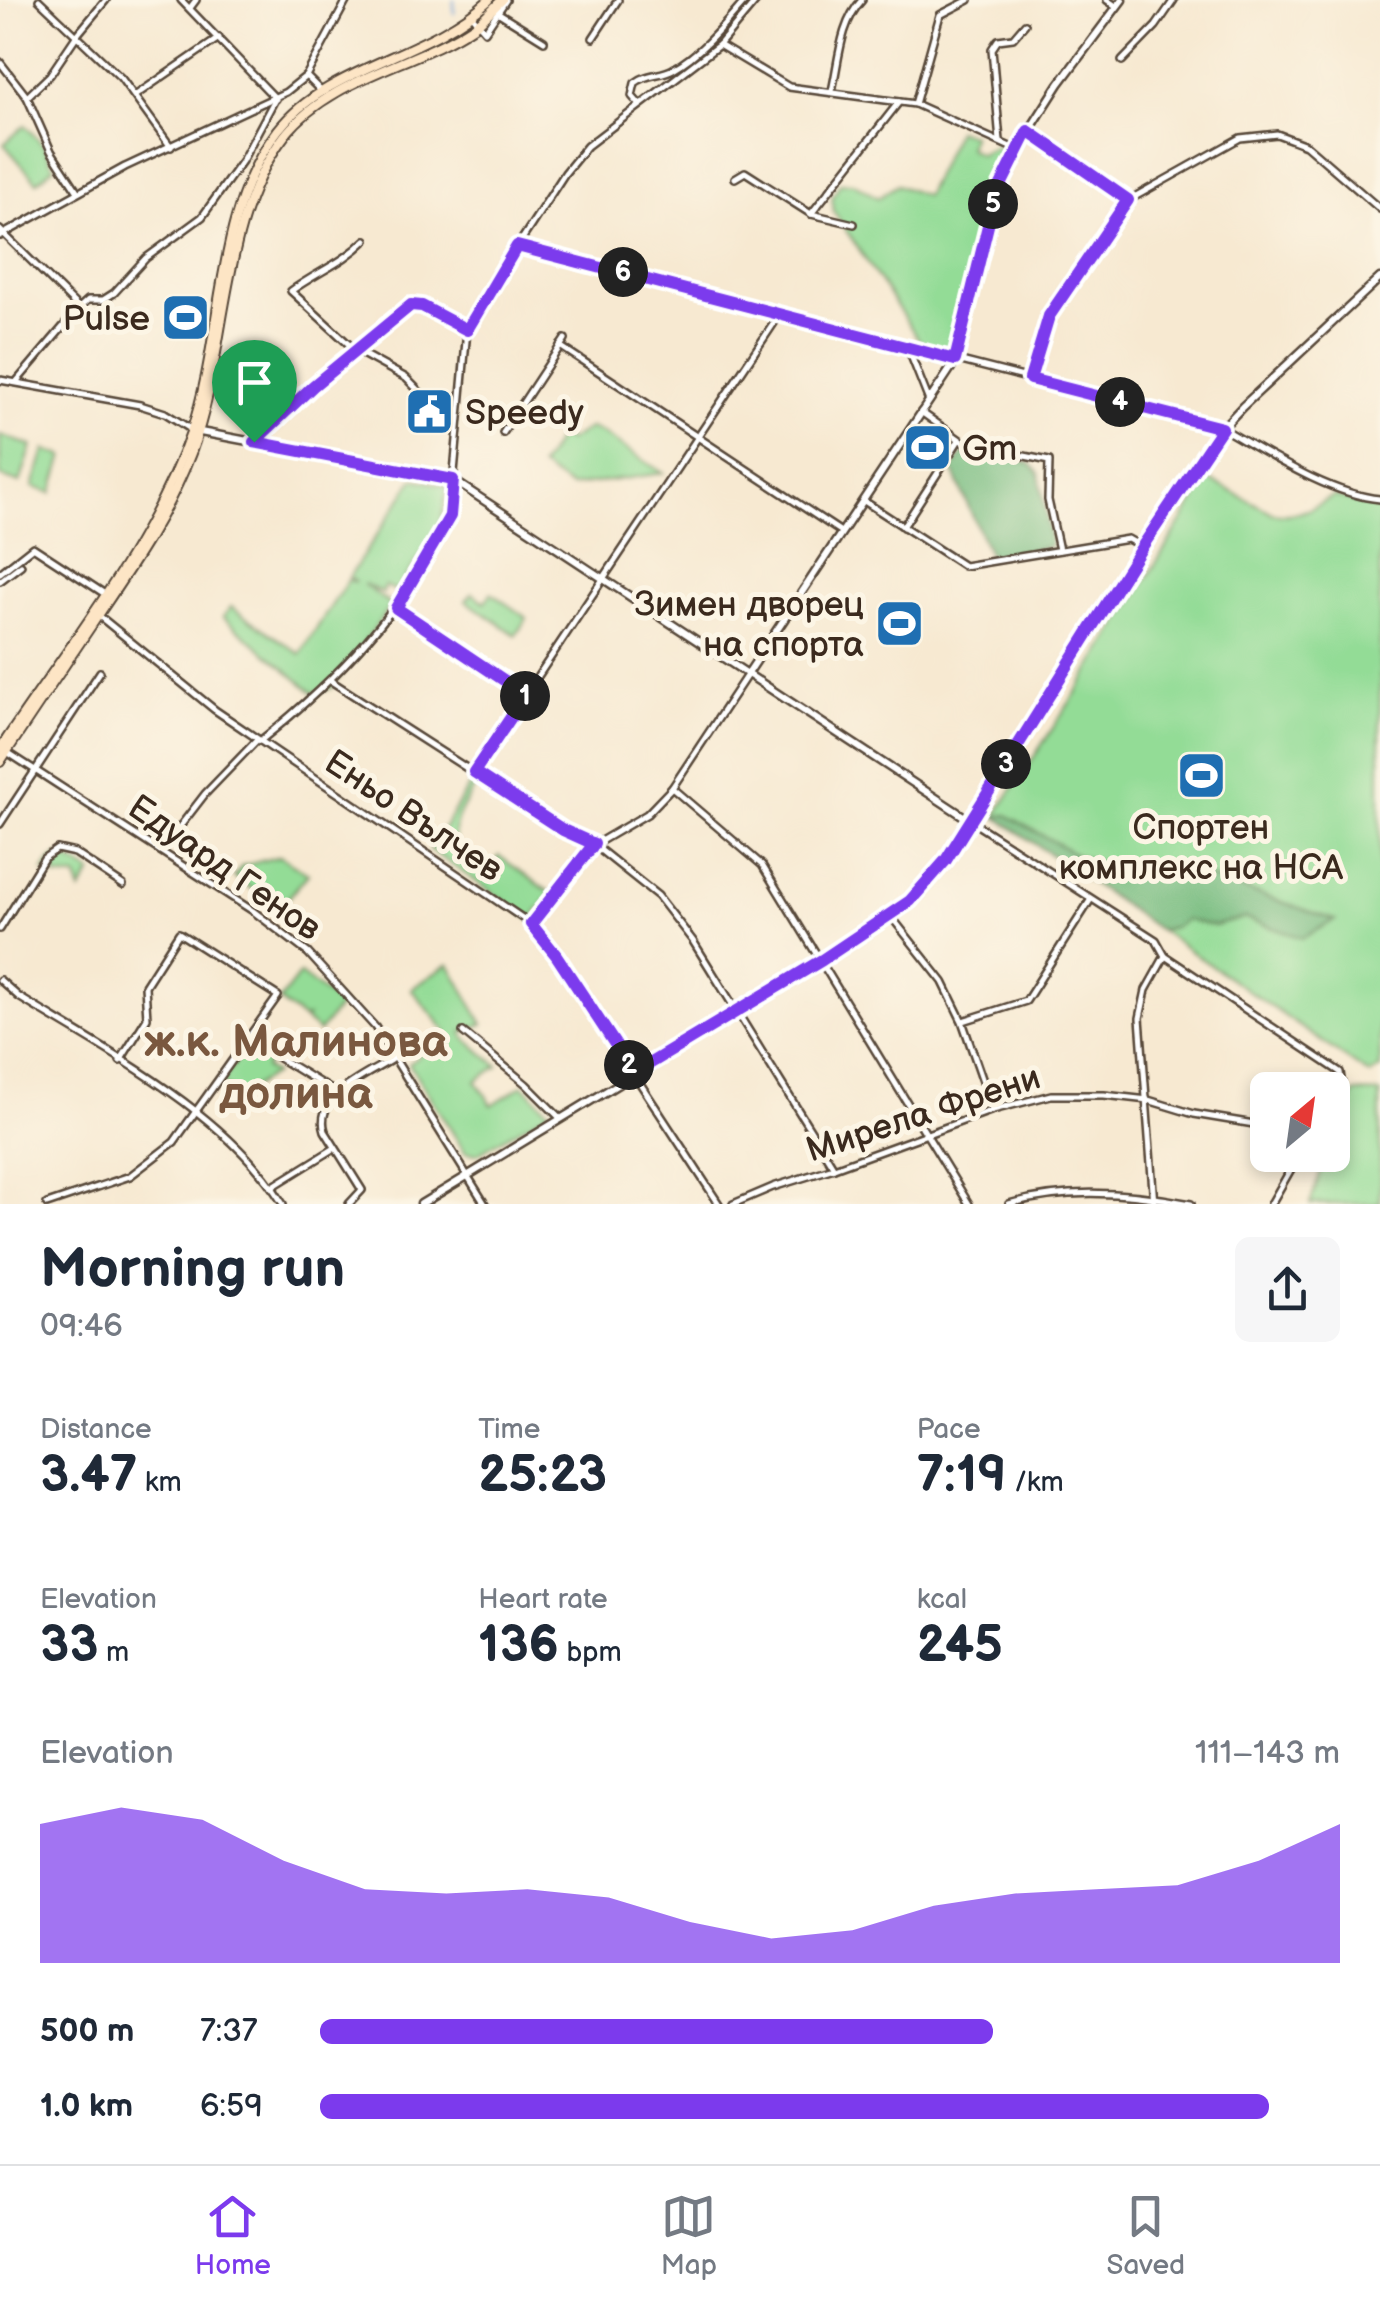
<!DOCTYPE html>
<meta charset="utf-8">
<style>
body{margin:0;font-family:"Balsamiq Sans",sans-serif;background:#f6f6f7;color:#1f2937;height:100vh;display:flex;flex-direction:column;font-size:38px;white-space:nowrap}
*{box-sizing:border-box;margin:0}
p{font-size:32px;color:#747a83}
.icon{flex:none;width:55px;height:55px;fill:none;stroke:currentColor;stroke-width:2;stroke-linecap:round;stroke-linejoin:round}
.map{position:relative;height:1204px;overflow:hidden}
.drawer{display:flex;flex-direction:column;background:#fff;flex:1}
.drawer>*{flex:none}
.needle{width:65px;rotate:29deg}
.tools{position:absolute;left:1250px;top:1072px;display:grid;gap:20px}
.tools a{display:grid;place-items:center;width:100px;height:100px;border-radius:15px;background:#fff;box-shadow:0 5px 15px #0003;font-size:50px}
.pin{position:absolute;display:grid;place-items:center;width:85px;height:85px;color:#fff;margin:-102px -42px;border-radius:50% 50% 50% 0;rotate:-45deg;box-shadow:0 0 10px #0007}
.pin .icon{rotate:45deg}
.km{position:absolute;width:50px;height:50px;margin:-25px;border-radius:50%;background:#222;color:#fff;font-size:28px;line-height:50px;text-align:center}
.round{display:grid;place-items:center;flex:none;width:105px;height:105px;border-radius:15px;background:#f6f6f7}
.overview{display:flex;align-items:center;justify-content:space-between;height:170px;padding:0 40px}
h1{font-size:55px;font-weight:700;line-height:75px}
.metrics{display:grid;grid-template-columns:repeat(3,1fr);gap:15px;height:170px;padding:10px 40px}
.metrics div{display:grid;align-content:center}
.metrics b{font-size:50px;font-weight:700}
.metrics small{font-size:28px;font-weight:400}
.metrics p{font-size:28px}
.chart{height:280px;padding:20px 40px}
.chart p{display:flex;justify-content:space-between}
.chart svg{width:100%;height:180px;margin-top:10px;fill:#7c3aed;opacity:.7}
ul{padding:0 40px;list-style:none;font-size:32px}
li{display:grid;grid-template-columns:160px 120px 1fr;align-items:center;height:75px}
li i{height:25px;border-radius:12px;background:#7c3aed}
.tabs{display:flex;justify-content:space-around;align-items:center;height:140px;border-top:2px solid #e0e1e3;background:#fff;font-size:28px;color:#747a83}
.tabs a{display:grid;justify-items:center;gap:5px}
.tabs .current{color:#7c3aed}
.map>svg:first-child{display:block}
.green{fill:#93dc96;stroke:#67835a;stroke-width:2.5}
.forest{fill:#76bc7f;stroke:#58734e;stroke-width:2.5}
.lines{fill:none;stroke-linecap:round;stroke-linejoin:round}
.stream{stroke:#6ca0d8;stroke-width:2.5}
.minor-casing{stroke:#574739;stroke-width:10}
.tertiary-casing{stroke:#574739;stroke-width:11}
.secondary-casing{stroke:#574739;stroke-width:12}
.minor{stroke:#fff;stroke-width:5}
.tertiary{stroke:#fff;stroke-width:6}
.secondary{stroke:#fde5c5;stroke-width:8}
.route-casing{stroke:#fff;stroke-width:20}
.route{stroke:#7c3aed;stroke-width:12}
.labels{text-anchor:middle;stroke-width:10;stroke-linejoin:round;paint-order:stroke}
.poi-label{font-size:35px;fill:#3b2a1e;stroke:#fcf5e5;text-anchor:end}
.street-label{font-size:35px;fill:#3b2a1e;stroke:#fcf5e5}
.district-label{font-size:45px;font-weight:bold;fill:#7a583f;stroke:#fcf5e5}
</style>
<div class="map">
<svg width="1380" height="1204" viewBox="0 0 1380 1204">
<rect width="100%" height="100%" fill="#fcf5e5"/>
<filter id="ink" filterUnits="userSpaceOnUse"><feTurbulence type="fractalNoise" baseFrequency=".01" numOctaves="2"/><feDisplacementMap in="SourceGraphic" scale="20" xChannelSelector="R" yChannelSelector="G"/><feConvolveMatrix kernelMatrix="1 2 1 2 8 2 1 2 1" color-interpolation-filters="sRGB"/></filter>
<filter id="wash" filterUnits="userSpaceOnUse"><feTurbulence type="fractalNoise" baseFrequency=".0048" numOctaves="4" result="noise"/><feDisplacementMap in="SourceGraphic" scale="40" xChannelSelector="R" yChannelSelector="G"/><feGaussianBlur stdDeviation="2.25" result="paint"/><feColorMatrix in="noise" values="0 0 0 0 0 0 0 0 0 0 0 0 0 0 0 0 0 1.4 0 .05"/><feComposite in="paint" operator="in"/></filter>
<g filter="url(#wash)">
<rect width="100%" height="100%" fill="#f7e9d1"/>
<g class="green">
<polygon points="25,125 44,146 54,167 37,182 4,144"/>
<polygon points="957,130 972,135 968,148 979,154 997,146 1012,152 989,205 953,353 944,358 920,351 921,343 834,212 832,198 840,183 853,183 878,198 897,185 925,196"/>
<polygon points="590,428 600,432 663,473 570,487 540,467 560,436 568,441"/>
<polygon points="0,435 32,446 20,483 0,476"/>
<polygon points="45,450 64,456 52,493 33,487"/>
<polygon points="414,479 448,486 440,528 397,591 385,586 383,593 363,584 391,605 332,688 314,693 223,617 231,607 300,654 348,580 356,582 349,577"/>
<path d="M1208 479 1273 513C1298 518 1313 508 1334 496L1380 509V1068L1370 1075 995 816 1072 699Z"/>
<polygon points="472,593 485,602 491,593 527,618 516,635 466,601"/>
<path d="M473 780 477 784C452 824 438 846 487 873L499 856 552 894 531 919 430 850Z"/>
<polygon points="60,855 92,873 80,891 77,877 56,877 55,871 44,871 51,860"/>
<polygon points="280,856 308,874 280,908 234,877 242,866"/>
<polygon points="449,964 483,1024 463,1032 465,1038 498,1066 476,1081 492,1105 523,1085 549,1111 477,1154 465,1152 409,1064 447,1032 411,989"/>
<polygon points="300,974 340,1005 319,1032 306,1021 307,1017 303,1019 279,1001"/>
<polygon points="249,1043 271,1057 265,1068 274,1074 236,1098 222,1081"/>
<polygon points="1355,1092 1380,1093 1380,1204 1310,1204 1326,1155 1332,1155 1333,1137"/>
</g>
<g class="forest">
<polygon points="968,447 1030,463 1039,473 1051,544 1049,547 990,556 952,469"/>
<polygon points="1007,815 1079,856 1147,878 1157,864 1187,870 1335,920 1302,938 1244,918 1214,926 1186,920 1174,927 1159,930 995,816"/>
</g>
<g class="lines">
<polyline class="stream" points="454,13 454,0"/>
</g>
</g>
<g filter="url(#ink)">
<g class="lines">
<defs>
<g id="minor">
<polyline points="39,0 121,78 171,147"/>
<polyline points="181,0 276,99"/>
<polyline points="1107,0 1116,6"/>
<polyline points="190,8 196,0"/>
<polyline points="499,13 544,41"/>
<polyline points="472,16 485,31 506,0"/>
<polyline points="593,38 618,0"/>
<polyline points="719,45 789,87 915,104 1017,150"/>
<polyline points="1122,61 1156,26 1174,0"/>
<polyline points="0,62 27,97 51,151 78,192"/>
<polyline points="306,76 321,91"/>
<path d="M832 91C839 61 840 23 862 0"/>
<polyline points="136,95 219,38"/>
<polyline points="27,97 50,75 77,35 106,0"/>
<path d="M639 104 632 96 635 83C647 73 661 76 673 69 702 53 724 25 746 0"/>
<polyline points="915,104 940,15 969,0"/>
<polyline points="1028,131 1129,200"/>
<polyline points="1000,141 992,49 998,40 1013,38 1025,24"/>
<polyline points="735,178 745,172 811,214 854,224"/>
<polyline points="1129,200 1240,138 1277,134 1306,145 1380,209"/>
<polyline points="811,214 899,102"/>
<polyline points="0,230 79,308"/>
<polyline points="0,236 125,167 286,92 306,76 347,0"/>
<path d="M366 240C343 263 317 272 291 291L355 350 406 378 455 428"/>
<path d="M517 247 1222 428C1266 453 1330 495 1380 499"/>
<polyline points="560,346 841,532"/>
<polyline points="908,348 929,401"/>
<polyline points="1030,379 1049,317 1129,200"/>
<polyline points="0,380 140,405 165,413 192,430"/>
<polyline points="17,381 79,308 88,300 103,300 114,293 146,258 202,217 242,161 274,101"/>
<polyline points="921,412 966,444 1049,461 1048,500 1059,550"/>
<polyline points="503,433 565,339"/>
<polyline points="254,443 313,386 411,305 422,306 467,330"/>
<polyline points="864,501 964,566 1128,539 1142,547"/>
<polyline points="903,527 959,440"/>
<polyline points="0,573 33,547 108,596"/>
<polyline points="0,581 21,565"/>
<polyline points="396,608 526,695"/>
<polyline points="98,615 215,710 531,924 556,955 719,1204"/>
<polyline points="331,681 563,830 594,845 658,896 693,941 834,1168"/>
<path d="M260 741C338 679 406 607 450 516L467 330 491 287 565 173 587 146 719 45 757 0"/>
<polyline points="7,752 253,911 308,953 375,1027 485,1204"/>
<polyline points="474,772 778,317"/>
<polyline points="672,788 762,865 969,1204"/>
<polyline points="971,821 1156,940 1165,956 1340,1072 1342,1086 1332,1102"/>
<polyline points="0,824 100,672"/>
<polyline points="161,851 205,794 257,740"/>
<polyline points="890,915 943,982 962,1021 993,1110"/>
<polyline points="532,924 594,845 647,814 672,788 747,675"/>
<polyline points="0,929 44,858 57,849 75,853 123,885"/>
<path d="M0 980 19 997C107 1051 228 1114 283 1204"/>
<polyline points="963,1021 1026,1001 1091,899"/>
<polyline points="463,1032 526,1084 560,1118"/>
<polyline points="248,1039 338,1094"/>
<polyline points="272,1187 335,1148"/>
<polyline points="47,1204 130,1176 174,1142 278,996 179,933 145,986 147,1018 120,1061"/>
<path d="M349 1204 362 1190 325 1131C313 1095 370 1074 394 1058"/>
<polyline points="733,1204 773,1187 834,1168 993,1110 1051,1095 1104,1095 1148,1100 1194,1114 1260,1125 1268,1130"/>
<path d="M1009 1204C1067 1187 1131 1192 1191 1204"/>
<polyline points="1154,1204 1140,1018 1146,990 1165,956"/>
<polyline points="1271,1204 1299,1155"/>
</g>
<g id="tertiary">
<polyline points="195,431 453,480 971,821"/>
<polyline points="749,672 953,365 995,197 1017,150 1059,84 1122,0"/>
<polyline points="421,1204 822,960 910,901 946,860 1213,438 1242,407 1380,278"/>
</g>
<g id="secondary">
<path d="M0 749C67 647 150 549 191 432 225 334 213 215 278 130 328 66 427 57 489 0"/>
<path d="M0 762C32 713 65 665 97 617 133 564 168 513 191 453 229 353 218 222 285 135 332 76 415 66 474 26 484 19 493 8 502 0"/>
</g>
</defs>
<use href="#minor" class="minor-casing"/>
<use href="#tertiary" class="tertiary-casing"/>
<use href="#secondary" class="secondary-casing"/>
<use href="#minor" class="minor"/>
<use href="#tertiary" class="tertiary"/>
<use href="#secondary" class="secondary"/>
</g>
</g>
<g class="lines" filter="url(#ink)">
<defs>
<polygon id="route" points="1028,131 1128,200 1049,316 1030,379 1222,428 1142,547 946,860 910,901 822,960 634,1073 556,955 531,924 594,844 563,830 474,772 526,695 396,608 450,516 453,480 254,442 313,386 411,305 422,306 467,330 517,246 955,360 995,197"/>
</defs>
<use href="#route" class="route-casing"/>
<use href="#route" class="route"/>
</g>
<defs>
<symbol id="stadium-square" viewBox="-11 -11 22 22"><rect x="-9" y="-9" width="18" height="18" rx="4" fill="#1f6fb2" stroke="#fcf5e5"/><path d="M0-5a6.5 5 0 1 0 0 10a6.5 5 0 1 0 0-10ZM-3.5-1.8h7v3.6h-7Z" fill="#fff"/></symbol>
<symbol id="civic-square" viewBox="-11 -11 22 22"><rect x="-9" y="-9" width="18" height="18" rx="4" fill="#1f6fb2" stroke="#fcf5e5"/><path d="M-.6-6.5H3V-4.5H.6V-3L4-1V1h2V6H-6V1h2V-1L-.6-3ZM-1.2 2.5V6h2.4V2.5Z" fill="#fff"/></symbol>
</defs>
<g fill-rule="evenodd">
<use href="#stadium-square" x="158" y="290" width="55" height="55"/>
<use href="#civic-square" x="402" y="384" width="55" height="55"/>
<use href="#stadium-square" x="900" y="420" width="55" height="55"/>
<use href="#stadium-square" x="872" y="596" width="55" height="55"/>
<use href="#stadium-square" x="1174" y="748" width="55" height="55"/>
</g>
<g class="labels">
<g class="poi-label">
<text x="150" y="330">Pulse</text>
<text x="465" y="424" text-anchor="start">Speedy</text>
<text x="962" y="460" text-anchor="start">Gm</text>
<text x="864" y="616">Зимен дворец<tspan x="864" dy="40">на спорта</tspan></text>
<text x="1201" y="839" text-anchor="middle">Спортен<tspan x="1201" dy="40">комплекс на НСА</tspan></text>
</g>
<g class="street-label">
<text transform="translate(414 815) rotate(34)" y="12">Еньо Вълчев</text>
<text transform="translate(225 867) rotate(35)" y="12">Едуард Генов</text>
<text transform="translate(923 1113) rotate(-18)" y="12">Мирела Френи</text>
</g>
<g class="district-label">
<text x="296" y="1056">ж.к. Малинова<tspan x="296" dy="52">долина</tspan></text>
</g>
</g>
</svg>
<div class="tools">
<a><svg class="needle" viewBox="-14 -14 28 28"><path d="M0-13l5 13h-10z" fill="#e53935"/><path d="M0 13l5-13h-10z" fill="#747a83"/></svg></a>
</div>
<div class="pin" style="left:254px;top:442px;background:#1e9e55"><svg class="icon" aria-label="arrive" viewBox="0 0 24 24"><path d="M6 21V4h12l-3 4 3 4H6"/></svg></div>
<b class="km" style="left:525px;top:696px">1</b>
<b class="km" style="left:629px;top:1065px">2</b>
<b class="km" style="left:1006px;top:764px">3</b>
<b class="km" style="left:1120px;top:402px">4</b>
<b class="km" style="left:993px;top:204px">5</b>
<b class="km" style="left:623px;top:272px">6</b>
</div>
<section class="drawer">
<div class="overview"><div><h1>Morning run</h1><p>09:46</p></div><a class="round"><svg class="icon" aria-label="share" viewBox="0 0 24 24"><path d="M12 15V3M7 8l5-5 5 5M5 13v7h14v-7"/></svg></a></div>
<div class="metrics">
<div><p>Distance</p><b>3.47<small> km</small></b></div>
<div><p>Time</p><b>25:23</b></div>
<div><p>Pace</p><b>7:19<small> /km</small></b></div>
</div>
<div class="metrics">
<div><p>Elevation</p><b>33<small> m</small></b></div>
<div><p>Heart rate</p><b>136<small> bpm</small></b></div>
<div><p>kcal</p><b>245</b></div>
</div>
<div class="chart"><p><span>Elevation</span>111–143 m</p>
<svg viewBox="0 0 160 44" preserveAspectRatio="none"><path d="M0 44V10L10 6L20 9L30 19L40 26L50 27L60 26L70 28L80 34L90 38L100 36L110 30L120 27L130 26L140 25L150 19L160 10V44z"/></svg>
</div>
<ul>
<li><b>500 m</b>7:37<i style="width:66%"></i></li>
<li><b>1.0 km</b>6:59<i style="width:93%"></i></li>
</ul>
</section>
<nav class="tabs">
<a class="current"><svg class="icon" aria-label="home" viewBox="0 0 24 24"><path d="M3 11l9-7 9 7M6 9v11h12V9"/></svg>Home</a>
<a><svg class="icon" aria-label="map" viewBox="0 0 24 24"><path d="M3 6l6-2 6 2 6-2v14l-6 2-6-2-6 2zM9 4v14M15 6v14"/></svg>Map</a>
<a><svg class="icon" aria-label="saved" viewBox="0 0 24 24"><path d="M7 4h10v16l-5-4-5 4z"/></svg>Saved</a>
</nav>
